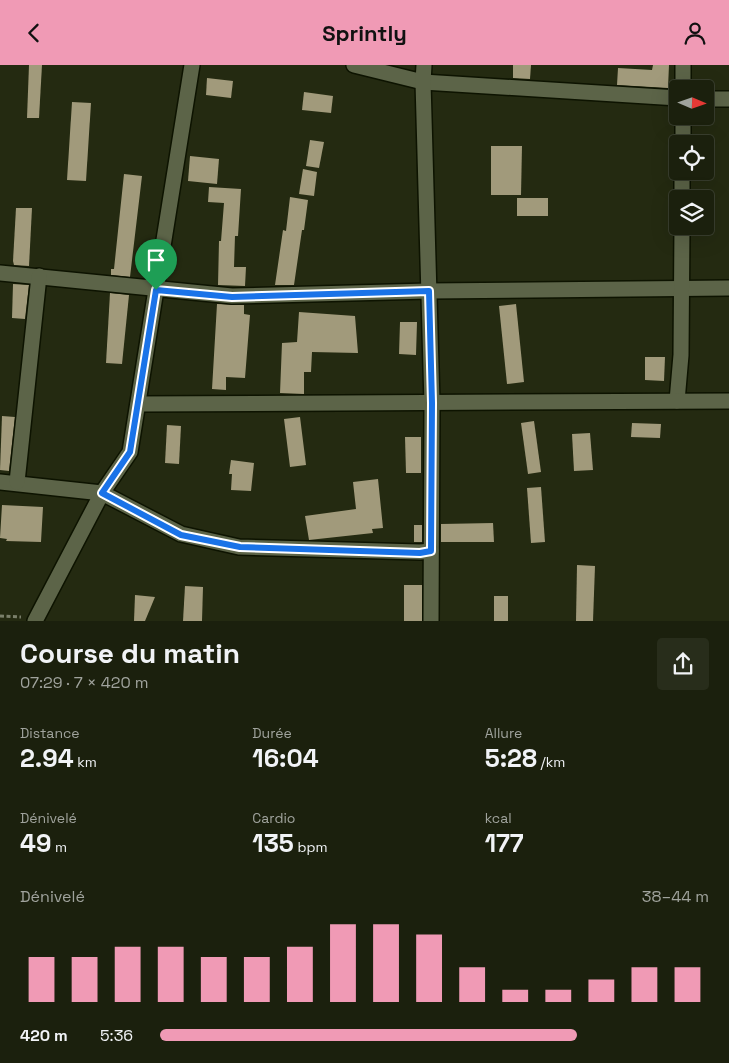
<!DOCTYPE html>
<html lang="fr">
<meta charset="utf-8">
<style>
body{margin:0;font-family:"Space Grotesk",sans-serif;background:#282d1b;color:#f1f3f6;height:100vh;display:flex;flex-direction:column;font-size:19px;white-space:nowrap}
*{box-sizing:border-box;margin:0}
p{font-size:16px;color:#a0a39d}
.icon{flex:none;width:28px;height:28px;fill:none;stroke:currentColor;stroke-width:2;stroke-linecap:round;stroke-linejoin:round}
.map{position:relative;height:556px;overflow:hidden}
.details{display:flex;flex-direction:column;background:#1b200d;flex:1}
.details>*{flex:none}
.needle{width:32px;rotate:92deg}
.tools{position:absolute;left:669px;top:15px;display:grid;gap:10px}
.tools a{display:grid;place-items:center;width:45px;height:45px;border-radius:5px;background:#1b200d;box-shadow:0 5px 20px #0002,0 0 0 1px #393e2e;font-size:25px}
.pin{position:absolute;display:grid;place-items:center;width:42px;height:42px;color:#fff;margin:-51px -21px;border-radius:50% 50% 50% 0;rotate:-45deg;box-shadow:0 0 5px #0007}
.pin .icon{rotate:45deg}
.round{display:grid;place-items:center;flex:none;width:52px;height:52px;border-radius:5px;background:#282d1b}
.headline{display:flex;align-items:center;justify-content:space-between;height:85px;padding:0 20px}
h1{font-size:28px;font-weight:600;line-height:38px}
.metrics{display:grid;grid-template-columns:repeat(3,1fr);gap:8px;height:85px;padding:5px 20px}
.metrics div{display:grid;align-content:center}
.metrics b{font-size:25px;font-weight:600}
.metrics small{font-size:14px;font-weight:400}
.metrics p{font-size:14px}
.chart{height:140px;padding:10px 20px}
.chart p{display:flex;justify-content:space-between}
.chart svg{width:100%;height:90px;margin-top:5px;stroke:#f09ab5;stroke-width:6}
ul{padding:0 20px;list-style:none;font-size:16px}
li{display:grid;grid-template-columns:80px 60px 1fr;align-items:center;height:38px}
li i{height:12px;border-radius:6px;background:#f09ab5}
header{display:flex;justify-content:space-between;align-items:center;height:65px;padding:0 20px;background:#f09ab5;color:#111;font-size:22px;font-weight:600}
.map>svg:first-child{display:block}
.building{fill:#a19a7b}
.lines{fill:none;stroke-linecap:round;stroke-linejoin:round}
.street-casing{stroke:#0d1300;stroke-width:18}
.path{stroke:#7a7f6a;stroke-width:3;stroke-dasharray:4 2.5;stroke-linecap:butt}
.street{stroke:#5c6448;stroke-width:15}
.route-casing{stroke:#fff;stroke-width:10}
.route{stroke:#1a73e8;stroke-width:6}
</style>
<header><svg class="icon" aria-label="back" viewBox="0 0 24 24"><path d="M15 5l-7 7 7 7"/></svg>Sprintly<svg class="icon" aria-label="person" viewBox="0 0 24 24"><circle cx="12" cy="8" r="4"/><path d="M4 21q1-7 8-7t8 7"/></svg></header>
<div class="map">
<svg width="729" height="556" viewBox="0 0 729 556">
<rect width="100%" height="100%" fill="#242a11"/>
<g class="building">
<polygon points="29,0 42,0 39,53 27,53"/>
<polygon points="513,0 531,0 530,14 513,13"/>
<polygon points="653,0 669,0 668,23 617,20 618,3 652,5"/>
<polygon points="207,13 233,16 231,33 206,30"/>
<polygon points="304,27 333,31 331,48 302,45"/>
<polygon points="72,37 91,38 86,116 67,115"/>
<polygon points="310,75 324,77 319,103 306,101"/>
<polygon points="491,81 522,81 521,130 491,130"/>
<polygon points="190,91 219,94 217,119 188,116"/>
<polygon points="303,104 317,107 314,131 299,129"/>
<polygon points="124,109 142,111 130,212 111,210 111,204 114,204"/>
<polygon points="209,122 241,124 238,171 235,171 234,202 246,202 245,221 218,220 219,176 221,176 224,138 208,137"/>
<polygon points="290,132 308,135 304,165 302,165 294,220 275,220 283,165 286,166"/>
<rect x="517" y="133" width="31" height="18"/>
<polygon points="16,143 32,143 29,201 14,200 13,196"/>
<polygon points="13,219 29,220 25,254 12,253"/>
<polygon points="110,228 129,230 122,299 106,298"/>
<polygon points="217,239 244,240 244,249 250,250 245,313 226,312 226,325 212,324"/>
<polygon points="516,239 524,317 507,319 499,241"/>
<polygon points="299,247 355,251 358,288 312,287 311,307 304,307 304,329 280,328 282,278 297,277"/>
<polygon points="400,257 417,257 416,290 399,289"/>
<polygon points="645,292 665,292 664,316 645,315"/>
<polygon points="2,351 15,352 9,406 0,405"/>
<polygon points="300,352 306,400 290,402 284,354"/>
<polygon points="534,356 541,407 528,409 521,358"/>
<polygon points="632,358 661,359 660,373 631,372"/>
<polygon points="167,360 181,361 179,399 165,398"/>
<polygon points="590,368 593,405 574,406 572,369"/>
<polygon points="405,372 421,372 421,408 406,408"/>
<polygon points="231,395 254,398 251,426 231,425 232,409 229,409"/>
<polygon points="378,414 383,463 372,464 373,468 309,475 305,451 356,444 353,417"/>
<polygon points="541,422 545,477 531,478 527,423"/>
<polygon points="2,440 43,442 41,477 6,476 7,474 0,473"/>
<polygon points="493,458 494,477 441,477 441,459"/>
<rect x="414" y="460" width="8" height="17"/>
<polygon points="577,500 595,501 593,556 576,556"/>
<rect x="404" y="520" width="18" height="36"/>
<polygon points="185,521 203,522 202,556 183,556"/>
<polygon points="135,530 155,532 145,556 134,556"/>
<rect x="494" y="531" width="14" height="25"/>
</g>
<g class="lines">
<defs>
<g id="street">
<polyline points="354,0 423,17 678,33"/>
<polyline points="424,0 423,17 432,338 431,556"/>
<polyline points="683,0 683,24"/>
<polyline points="705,34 729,34"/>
<polyline points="683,79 683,51"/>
<polyline points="682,134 682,106"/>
<polyline points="0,208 232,231 429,226 729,223"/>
<polyline points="677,336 681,290 682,161"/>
<polyline points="138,339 729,336"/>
<polyline points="0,417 102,428 181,469 239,482 420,487 431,486"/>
<polyline points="17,417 39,211"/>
<polyline points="35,556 102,428 130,387 192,0"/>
</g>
</defs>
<use href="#street" class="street-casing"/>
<polyline class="path" points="0,551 21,552"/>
<use href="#street" class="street"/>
</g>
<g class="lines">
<defs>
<polygon id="route" points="156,225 232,232 429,226 432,338 431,486 420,488 240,482 181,470 102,428 130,387"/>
</defs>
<use href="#route" class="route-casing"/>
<use href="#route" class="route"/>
</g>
</svg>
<div class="tools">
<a><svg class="needle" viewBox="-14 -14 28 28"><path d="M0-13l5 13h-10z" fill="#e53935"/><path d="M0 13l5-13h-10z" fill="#a0a39d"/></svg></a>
<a><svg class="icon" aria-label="locate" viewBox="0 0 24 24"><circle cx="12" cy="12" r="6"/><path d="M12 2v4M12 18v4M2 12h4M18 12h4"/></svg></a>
<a><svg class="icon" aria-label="layers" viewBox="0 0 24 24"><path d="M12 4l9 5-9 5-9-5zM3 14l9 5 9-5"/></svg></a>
</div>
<div class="pin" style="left:156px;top:225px;background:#1e9e55"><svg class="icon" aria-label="arrive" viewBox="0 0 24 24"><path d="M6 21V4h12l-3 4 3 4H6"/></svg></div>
</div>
<section class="details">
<div class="headline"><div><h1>Course du matin</h1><p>07:29 · 7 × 420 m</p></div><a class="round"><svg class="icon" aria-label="share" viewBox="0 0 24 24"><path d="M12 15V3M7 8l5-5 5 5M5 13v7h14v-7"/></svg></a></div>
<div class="metrics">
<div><p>Distance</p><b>2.94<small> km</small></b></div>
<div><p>Durée</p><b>16:04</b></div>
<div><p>Allure</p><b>5:28<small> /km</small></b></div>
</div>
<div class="metrics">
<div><p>Dénivelé</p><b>49<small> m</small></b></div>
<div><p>Cardio</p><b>135<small> bpm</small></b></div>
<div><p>kcal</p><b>177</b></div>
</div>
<div class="chart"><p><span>Dénivelé</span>38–44 m</p>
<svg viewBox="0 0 160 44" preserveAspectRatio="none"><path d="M5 44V22M15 44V22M25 44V17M35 44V17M45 44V22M55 44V22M65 44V17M75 44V6M85 44V6M95 44V11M105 44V27M115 44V38M125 44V38M135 44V33M145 44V27M155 44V27"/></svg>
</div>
<ul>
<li><b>420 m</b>5:36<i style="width:76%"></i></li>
</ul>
</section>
